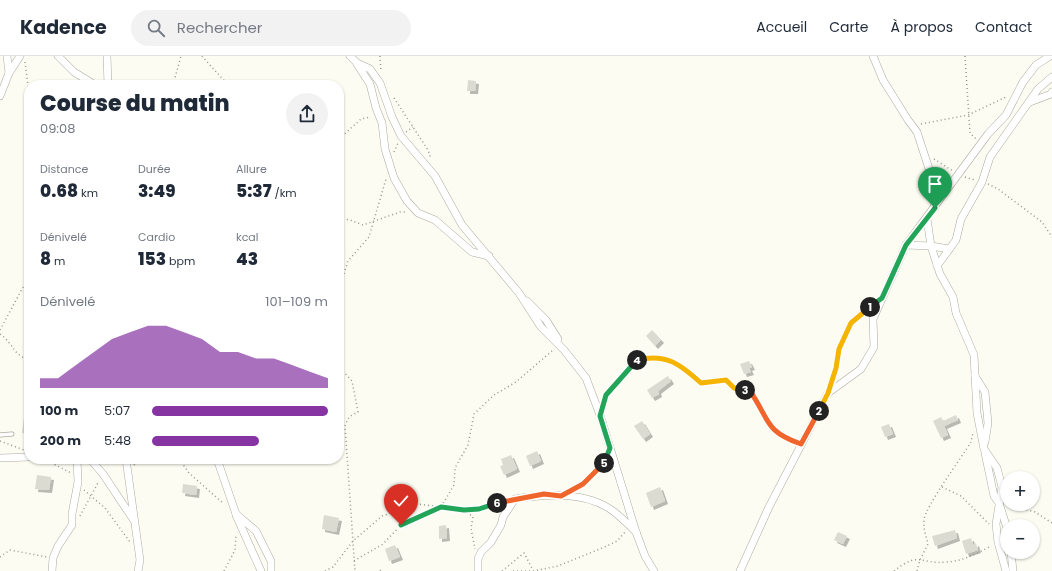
<!DOCTYPE html>
<html lang="fr">
<meta charset="utf-8">
<style>
body{margin:0;font-family:Poppins,sans-serif;background:#f2f2f3;color:#1f2937;height:100vh;display:flex;flex-direction:column;font-size:15px;white-space:nowrap}
*{box-sizing:border-box;margin:0}
p{font-size:13px;color:#747a83}
.icon{flex:none;width:22px;height:22px;fill:none;stroke:currentColor;stroke-width:2;stroke-linecap:round;stroke-linejoin:round}
.map{position:relative;flex:1;overflow:hidden}
.drawer{position:absolute;left:24px;top:24px;width:320px;height:384px;display:flex;flex-direction:column;background:#fff;border-radius:16px;box-shadow:0 1px 3px #0004}
.drawer>*{flex:none}
.fabs{position:absolute;left:1000px;top:415px;display:grid;gap:8px}
.fabs a{display:grid;place-items:center;width:40px;height:40px;border-radius:50%;background:#fff;box-shadow:0 1px 3px #0004;font-size:20px}
.pin{position:absolute;display:grid;place-items:center;width:34px;height:34px;color:#fff;margin:-41px -17px;border-radius:50% 50% 50% 0;rotate:-45deg;box-shadow:0 0 4px #0007}
.pin .icon{rotate:45deg}
.km{position:absolute;width:20px;height:20px;margin:-10px;border-radius:50%;background:#222;color:#fff;font-size:11px;line-height:20px;text-align:center}
.round{display:grid;place-items:center;flex:none;width:42px;height:42px;border-radius:21px;background:#f2f2f3}
.head{display:flex;align-items:center;justify-content:space-between;height:68px;padding:0 16px}
h1{font-size:22px;font-weight:800;line-height:30px}
.figures{display:grid;grid-template-columns:repeat(3,1fr);gap:6px;height:68px;padding:4px 16px}
.figures div{display:grid;align-content:center}
.figures b{font-size:17px;font-weight:800}
.figures small{font-size:11px;font-weight:400}
.figures p{font-size:11px}
.chart{height:112px;padding:8px 16px}
.chart p{display:flex;justify-content:space-between}
.chart svg{width:100%;height:72px;margin-top:4px;fill:#8634a2;opacity:.7}
ul{padding:0 16px;list-style:none;font-size:13px}
li{display:grid;grid-template-columns:64px 48px 1fr;align-items:center;height:30px}
li i{height:10px;border-radius:5px;background:#8634a2}
header{display:flex;align-items:center;gap:24px;box-sizing:border-box;height:56px;padding:0 20px;background:#fff;border-bottom:1px solid #e0e1e3}
header strong{font-size:19px}
nav{display:flex;gap:22px;margin-inline-start:auto;font-size:14px}
.search{width:280px;height:36px;background:#f2f2f3;display:flex;align-items:center;gap:10px;box-sizing:border-box;padding:0 14px;border-radius:22px;color:#747a83;font-size:15px}
.map>svg:first-child{display:block}
.building{fill:#dbdbd1;filter:url(#shadow)}
.lines{fill:none;stroke-linecap:round;stroke-linejoin:round}
.lane-casing{stroke:#ababa1;stroke-width:5}
.street-casing{stroke:#ababa1;stroke-width:8}
.path{stroke:#96968f;stroke-width:1.5;stroke-dasharray:1 3;stroke-linecap:butt}
.lane{stroke:#fff;stroke-width:3.5}
.street{stroke:#fff;stroke-width:7}
.split-1-casing{stroke:#fff;stroke-width:8}
.split-2-casing{stroke:#fff;stroke-width:8}
.split-3-casing{stroke:#fff;stroke-width:8}
.split-4-casing{stroke:#fff;stroke-width:8}
.split-5-casing{stroke:#fff;stroke-width:8}
.split-6-casing{stroke:#fff;stroke-width:8}
.split-7-casing{stroke:#fff;stroke-width:8}
.split-1{stroke:#22a559;stroke-width:5}
.split-2{stroke:#f5b400;stroke-width:5}
.split-3{stroke:#f0652b;stroke-width:5}
.split-4{stroke:#f5b400;stroke-width:5}
.split-5{stroke:#22a559;stroke-width:5}
.split-6{stroke:#f0652b;stroke-width:5}
.split-7{stroke:#22a559;stroke-width:5}
</style>
<header>
<strong>Kadence</strong>
<div class="search"><svg class="icon" aria-label="search" viewBox="0 0 24 24"><circle cx="10" cy="10" r="6"/><path d="M15 15l6 6"/></svg>Rechercher</div>
<nav><a>Accueil</a><a>Carte</a><a>À propos</a><a>Contact</a></nav>
</header>
<div class="map">
<svg width="1052" height="515" viewBox="0 0 1052 515">
<defs>
<filter id="shadow"><feDropShadow dx="3" dy="3" stdDeviation="0" flood-color="#0004"/></filter>
</defs>
<rect width="100%" height="100%" fill="#fcfcf2"/>
<g class="building">
<polygon points="468,24 476,25 475,35 467,35"/>
<polygon points="652,274 661,284 655,290 646,280"/>
<polygon points="749,305 752,311 749,312 751,316 744,318 740,308"/>
<polygon points="668,320 671,325 658,335 659,338 652,342 647,334"/>
<polygon points="25,354 29,354 29,378 22,377"/>
<polygon points="956,359 958,364 944,370 948,379 941,382 933,365 941,361 943,365"/>
<polygon points="642,365 650,378 643,383 634,370"/>
<polygon points="889,368 893,378 885,381 881,371"/>
<polygon points="537,395 541,405 530,410 526,400"/>
<polygon points="511,399 517,413 504,419 500,410 503,409 501,403"/>
<polygon points="37,419 51,421 49,434 35,433"/>
<polygon points="183,428 197,430 196,439 182,437"/>
<polygon points="660,431 665,445 651,451 646,437"/>
<polygon points="402,437 407,449 398,453 393,441"/>
<polygon points="324,459 339,462 336,476 322,473"/>
<polygon points="446,469 447,482 439,483 439,470"/>
<polygon points="955,474 957,482 935,490 932,480"/>
<polygon points="838,476 847,480 843,488 834,484"/>
<polygon points="971,482 973,489 976,487 978,494 966,498 962,485"/>
<polygon points="395,489 400,501 389,505 385,493"/>
</g>
<g class="lines">
<defs>
<polyline id="lane" points="0,379 12,378"/>
<g id="street">
<polyline points="7,0 9,17"/>
<polyline points="58,0 74,16 95,29"/>
<polyline points="107,0 108,29"/>
<polyline points="350,0 357,7 370,13 380,27 392,61 401,80 435,120 462,169 519,237 541,271 564,294 586,322 600,359 636,476 645,500 654,515"/>
<polyline points="873,0 883,24 908,64 917,76 933,125 935,152"/>
<polyline points="357,8 370,28 376,52 382,67 385,93 394,122 407,145 418,157 435,164 472,196 489,200"/>
<polyline points="0,40 9,17 20,0"/>
<polyline points="1030,46 1051,38 1052,36"/>
<polyline points="927,163 931,190 940,218 953,241 956,257 974,299 977,357 984,393 997,412 1002,431 996,468 998,486 1006,515"/>
<polyline points="906,189 931,190 949,193"/>
<polyline points="937,210 956,184 961,163 982,126 990,101 1038,33 1052,21"/>
<polyline points="527,245 546,264 558,283"/>
<polyline points="975,320 985,336 988,367 985,386"/>
<polyline points="985,397 994,440 999,447 1007,472"/>
<polyline points="0,402 29,401"/>
<polyline points="90,403 103,418 133,463"/>
<polyline points="126,403 140,504 138,515"/>
<polyline points="217,403 236,458 256,475 271,505 271,515"/>
<polyline points="236,459 261,515"/>
<polyline points="1011,496 1013,515"/>
<polyline points="52,515 53,502 58,490 72,469 72,458 78,426 77,403"/>
<path d="M478 515V503L481 496 491 486 501 469 503 461 515 443C546 438 586 435 613 455 621 461 629 469 636 476"/>
<polyline points="740,515 769,451 828,337 861,313 874,291 873,263 906,189 988,78 1006,59 1023,26 1036,9 1050,0"/>
</g>
</defs>
<use href="#lane" class="lane-casing"/>
<use href="#street" class="street-casing"/>
<g class="path">
<polyline points="202,0 228,29"/>
<polyline points="380,0 381,16"/>
<polyline points="965,0 970,77 976,83"/>
<polyline points="25,6 29,38"/>
<polyline points="173,29 181,0"/>
<polyline points="394,42 428,94 431,103"/>
<polyline points="921,68 968,59 1006,41"/>
<polyline points="406,76 413,71"/>
<polyline points="339,83 361,63 371,61"/>
<polyline points="394,96 398,87"/>
<polyline points="934,103 953,115"/>
<polyline points="965,121 975,124"/>
<polyline points="988,128 998,133 1042,166 1052,181"/>
<polyline points="339,162 350,164 363,169 400,156 407,156"/>
<polyline points="339,233 348,205 369,181 386,123"/>
<polyline points="0,274 29,220"/>
<path d="M0 278C14 288 12 298 29 304"/>
<polyline points="339,292 341,313 352,325 358,356 349,361 345,370 355,515"/>
<path d="M832 324C839 305 839 284 850 267 855 260 864 256 870 251"/>
<path d="M604 346 606 339C613 331 629 308 637 304 660 291 685 313 701 327L726 324 734 332 750 335C766 359 766 376 795 386"/>
<polyline points="0,385 24,394"/>
<polyline points="44,403 71,417"/>
<polyline points="179,403 189,417 224,448"/>
<polyline points="134,409 139,403"/>
<polyline points="942,431 961,440 989,468"/>
<polyline points="574,433 583,428 606,404"/>
<polyline points="84,434 105,452 130,486"/>
<polyline points="1007,449 1035,456 1052,467"/>
<polyline points="464,454 479,453 505,445"/>
<polyline points="80,460 99,425"/>
<polyline points="0,501 10,494 47,501"/>
<polyline points="354,505 383,488 401,469 441,451 454,429 455,412 468,389 474,358 494,339 516,326 553,294"/>
<polyline points="380,514 381,515"/>
<polyline points="224,515 235,494 236,478"/>
<polyline points="325,515 333,511 353,485 382,460 418,448 464,454 473,461 471,472 475,493"/>
<polyline points="502,515 524,497 533,514"/>
<polyline points="513,515 533,515 558,510 607,490 617,485 626,475"/>
<path d="M894 515C921 494 919 509 947 506 963 505 976 498 991 490"/>
<path d="M917 515 920 504 928 488C926 480 923 472 924 464 925 451 962 401 971 386L973 377"/>
</g>
<use href="#lane" class="lane"/>
<use href="#street" class="street"/>
</g>
<g class="lines">
<defs>
<polyline id="split-1" points="870,251 882,242 906,189 935,152"/>
<polyline id="split-2" points="819,355 828,337 836,312 839,293 851,267 870,251"/>
<path id="split-3" d="M745 334 750 335C770 364 764 375 801 388L819 355"/>
<path id="split-4" d="M637 304C666 297 680 308 701 327L726 324 734 332 745 334"/>
<polyline id="split-5" points="604,407 610,392 600,360 606,339 637,304"/>
<polyline id="split-6" points="497,447 544,438 561,440 583,428 604,407"/>
<polyline id="split-7" points="401,469 441,451 464,454 479,453 497,447"/>
</defs>
<use href="#split-1" class="split-1-casing"/>
<use href="#split-2" class="split-2-casing"/>
<use href="#split-3" class="split-3-casing"/>
<use href="#split-4" class="split-4-casing"/>
<use href="#split-5" class="split-5-casing"/>
<use href="#split-6" class="split-6-casing"/>
<use href="#split-7" class="split-7-casing"/>
<use href="#split-1" class="split-1"/>
<use href="#split-2" class="split-2"/>
<use href="#split-3" class="split-3"/>
<use href="#split-4" class="split-4"/>
<use href="#split-5" class="split-5"/>
<use href="#split-6" class="split-6"/>
<use href="#split-7" class="split-7"/>
</g>
</svg>
<div class="fabs">
<a>+</a>
<a>−</a>
</div>
<div class="pin" style="left:935px;top:152px;background:#1e9e55"><svg class="icon" aria-label="arrive" viewBox="0 0 24 24"><path d="M6 21V4h12l-3 4 3 4H6"/></svg></div>
<div class="pin" style="left:401px;top:469px;background:#d93025"><svg class="icon" aria-label="check" viewBox="0 0 24 24"><path d="M5 12l5 5 9-10"/></svg></div>
<b class="km" style="left:870px;top:251px">1</b>
<b class="km" style="left:819px;top:355px">2</b>
<b class="km" style="left:745px;top:334px">3</b>
<b class="km" style="left:637px;top:304px">4</b>
<b class="km" style="left:604px;top:407px">5</b>
<b class="km" style="left:497px;top:447px">6</b>
<section class="drawer">
<div class="head"><div><h1>Course du matin</h1><p>09:08</p></div><a class="round"><svg class="icon" aria-label="share" viewBox="0 0 24 24"><path d="M12 15V3M7 8l5-5 5 5M5 13v7h14v-7"/></svg></a></div>
<div class="figures">
<div><p>Distance</p><b>0.68<small> km</small></b></div>
<div><p>Durée</p><b>3:49</b></div>
<div><p>Allure</p><b>5:37<small> /km</small></b></div>
</div>
<div class="figures">
<div><p>Dénivelé</p><b>8<small> m</small></b></div>
<div><p>Cardio</p><b>153<small> bpm</small></b></div>
<div><p>kcal</p><b>43</b></div>
</div>
<div class="chart"><p><span>Dénivelé</span>101–109 m</p>
<svg viewBox="0 0 160 44" preserveAspectRatio="none"><path d="M0 44V38L10 38L20 30L30 22L40 14L50 10L60 6L70 6L80 10L90 14L100 22L110 22L120 26L130 26L140 30L150 34L160 38V44z"/></svg>
</div>
<ul>
<li><b>100 m</b>5:07<i style="width:100%"></i></li>
<li><b>200 m</b>5:48<i style="width:61%"></i></li>
</ul>
</section>
</div>
